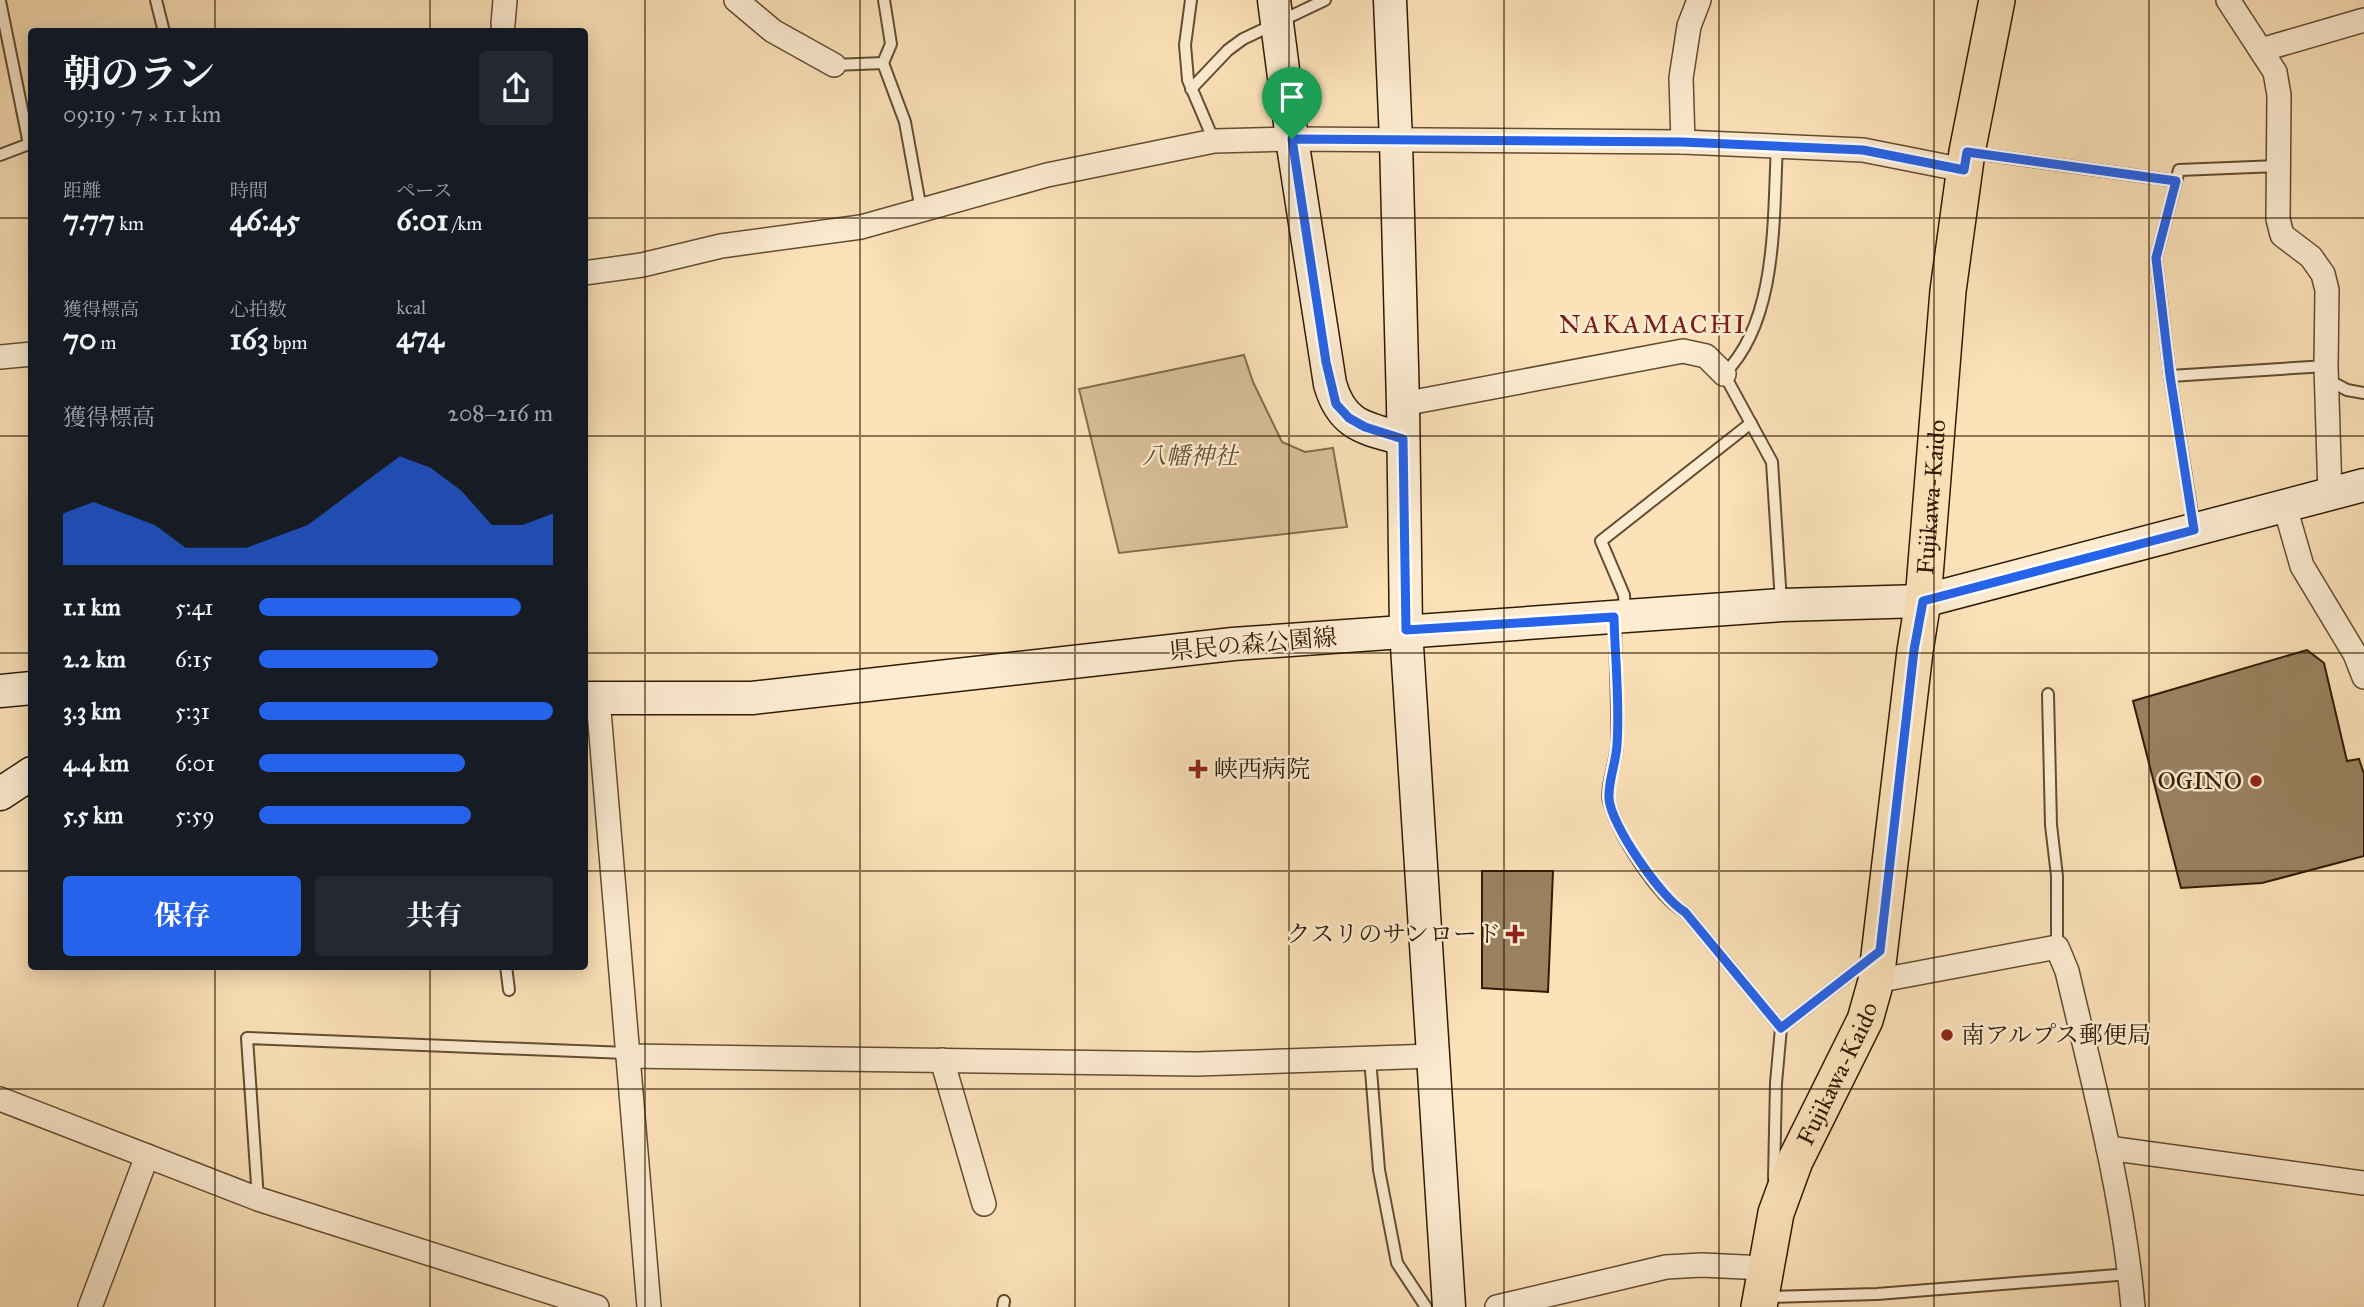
<!DOCTYPE html>
<html lang="ja">
<meta charset="utf-8">
<style>
body{margin:0;font-family:"IM FELL Great Primer","Noto Serif JP",serif;background:#242831;color:#f1f3f6;height:100vh;display:flex;flex-direction:column;font-size:26px;white-space:nowrap}
*{box-sizing:border-box;margin:0}
p{font-size:23px;color:#9ea1a6}
.icon{flex:none;width:38px;height:38px;fill:none;stroke:currentColor;stroke-width:2;stroke-linecap:round;stroke-linejoin:round}
.map{position:relative;flex:1;overflow:hidden}
.details{position:absolute;left:28px;top:28px;width:560px;height:942px;display:flex;flex-direction:column;background:#171b24;border-radius:7px;box-shadow:0 4px 18px #0003}
.details>*{flex:none}
.pin{position:absolute;display:grid;place-items:center;width:60px;height:60px;color:#fff;margin:-72px -30px;border-radius:50% 50% 50% 0;rotate:-45deg;box-shadow:0 0 7px #0007}
.pin .icon{rotate:45deg}
.round{display:grid;place-items:center;flex:none;width:74px;height:74px;border-radius:7px;background:#242831}
.headline{display:flex;align-items:center;justify-content:space-between;height:119px;padding:0 35px}
h1{font-size:38px;font-weight:700;line-height:52px}
.figures{display:grid;grid-template-columns:repeat(3,1fr);gap:10px;height:119px;padding:7px 35px}
.figures div{display:grid;align-content:center}
.figures b{font-size:30px;font-weight:700}
.figures small{font-size:19px;font-weight:400}
.figures p{font-size:19px}
.chart{height:196px;padding:14px 35px}
.chart p{display:flex;justify-content:space-between}
.chart svg{width:100%;height:126px;margin-top:7px;fill:#2563eb;opacity:.7}
.primary-button{display:flex;gap:14px;margin-top:auto;padding:14px 35px}
.primary-button a{flex:1;height:80px;border-radius:7px;background:#2563eb;color:#fff;font-size:28px;font-weight:700;line-height:80px;text-align:center}
.primary-button a+a{background:#242831;color:#f1f3f6}
ul{padding:0 35px;list-style:none;font-size:23px}
li{display:grid;grid-template-columns:112px 84px 1fr;align-items:center;height:52px}
li i{height:18px;border-radius:9px;background:#2563eb}
.map>svg:first-child{display:block}
.green{fill:#d9c09a;stroke:#846e4e;stroke-width:2}
.building{fill:#9a8261;stroke:#301b02;stroke-width:2}
.lines{fill:none;stroke-linecap:round;stroke-linejoin:round}
.lane-casing{stroke:#634d30;stroke-width:14}
.street-casing{stroke:#634d30;stroke-width:26}
.secondary-casing{stroke:#301b02;stroke-width:35}
.primary-casing{stroke:#301b02;stroke-width:38}
.lane{stroke:#fdecd2;stroke-width:10}
.street{stroke:#fdecd2;stroke-width:23}
.secondary{stroke:#fdecd2;stroke-width:32}
.primary{stroke:#fce2b9;stroke-width:35}
.route-casing{stroke:#fff;stroke-width:14}
.route{stroke:#2563eb;stroke-width:9}
.grid{fill:none;stroke:#301b02;stroke-width:2;stroke-opacity:0.55}
.poi-dot{fill:#8f2418;stroke:#fdecd2;stroke-width:2.5}
.labels{text-anchor:middle;stroke-width:5;stroke-linejoin:round;paint-order:stroke}
.park-label{font-size:24px;font-style:italic;fill:#634d30;stroke:#fdecd2}
.street-label{font-size:24px;fill:#301b02;stroke:#fdecd2}
.poi-label{font-size:24px;fill:#301b02;stroke:#fdecd2;text-anchor:start}
.neighbourhood-label{font-size:26px;letter-spacing:2px;fill:#7a1f14;stroke:#fdecd2}
</style>
<div class="map">
<svg width="2364" height="1307" viewBox="0 0 2364 1307">
<rect width="100%" height="100%" fill="#fce2b9"/>
<filter id="stains"><feTurbulence type="fractalNoise" baseFrequency=".00286" numOctaves="4"/><feColorMatrix values="0 0 0 0 .2 0 0 0 0 .09 0 0 0 0 .02 0 0 0 .5 -.17"/></filter>
<radialGradient id="worn" r=".72"><stop offset=".6" stop-color="#630" stop-opacity="0"/><stop offset="1" stop-color="#630" stop-opacity=".3"/></radialGradient>
<polygon class="green" points="1244,355 1253,382 1282,442 1305,452 1333,448 1347,527 1119,553 1079,389"/>
<g class="building">
<polygon points="2307,650 2324,663 2347,761 2359,759 2364,774 2364,856 2262,883 2181,888 2133,701"/>
<polygon points="1482,871 1553,871 1548,992 1482,988"/>
</g>
<g class="lines">
<defs>
<g id="lane">
<polyline points="156,0 164,32"/>
<polyline points="1191,0 1185,45 1188,80 1214,141"/>
<polyline points="0,1 29,144 0,155"/>
<polyline points="883,63 891,44 884,0"/>
<polyline points="834,65 883,63 905,122 921,210"/>
<polyline points="1191,89 1228,50 1243,39 1325,0"/>
<path d="M1777 146C1773 218 1778 321 1724 374L1772 462 1781 602"/>
<polyline points="1973,153 2176,181"/>
<polyline points="2170,376 2326,366"/>
<polyline points="2326,379 2347,390 2364,393"/>
<polyline points="2194,527 2170,376 2156,258 2179,170 2278,166"/>
<polyline points="1625,613 1624,595 1601,541 1751,423"/>
<path d="M1615 620C1615 661 1618 703 1617 744 1617 760 1605 788 1609 802 1618 834 1657 896 1685 912L1781 1028 1776 1083 1774 1179"/>
<polyline points="2048,694 2051,825 2057,876 2057,947"/>
<polyline points="506,966 509,990"/>
<polyline points="1781,1028 1870,959"/>
<polyline points="1370,1058 1379,1170 1397,1263 1426,1307"/>
<polyline points="258,1199 247,1038 627,1053"/>
<polyline points="1767,1297 1877,1294 2130,1274"/>
<polyline points="1003,1307 1004,1301"/>
</g>
<g id="street">
<polyline points="736,0 773,31 834,65"/>
<polyline points="2228,0 2275,72 2279,95 2278,219 2282,235 2311,257 2323,274 2327,290 2326,366 2330,495"/>
<polyline points="503,24 505,0"/>
<polyline points="2261,50 2364,20"/>
<polyline points="1683,142 1681,78 1689,26 1699,0"/>
<polyline points="584,273 642,265 721,246 861,227 1047,175 1214,141 1292,139 1683,142 1863,150 1964,170"/>
<polyline points="0,357 32,354"/>
<polyline points="1403,404 1683,351 1706,356 1724,374"/>
<polyline points="2285,507 2302,566 2355,654 2364,677"/>
<polyline points="598,699 649,1307"/>
<path d="M1876 981 2057 947 2067 971C2093 1082 2123 1193 2133 1307"/>
<polyline points="628,1056 1197,1064 1434,1056"/>
<polyline points="942,1060 984,1204"/>
<polyline points="0,1099 258,1199 597,1307"/>
<polyline points="2108,1148 2364,1183"/>
<polyline points="90,1307 147,1156"/>
<polyline points="1497,1307 1666,1267 1702,1265 1765,1268"/>
</g>
<g id="secondary">
<path d="M1274 0 1292 139 1330 384C1342 426 1365 428 1403 439"/>
<polyline points="1390,0 1396,141 1403,404 1406,630 1449,1307"/>
<polyline points="0,691 32,688"/>
<polyline points="584,698 752,698 1233,644 1782,605 1923,601 2364,485"/>
<polyline points="0,794 32,773"/>
</g>
<g id="primary">
<path id="s1" d="M1759 1307 1776 1213 1795 1161 1865 1020 1876 981 1915 651 1923 601 1948 291 1967 152 1997 0"/>
</g>
</defs>
<use href="#lane" class="lane-casing"/>
<use href="#street" class="street-casing"/>
<use href="#secondary" class="secondary-casing"/>
<use href="#primary" class="primary-casing"/>
<use href="#lane" class="lane"/>
<use href="#street" class="street"/>
<use href="#secondary" class="secondary"/>
<use href="#primary" class="primary"/>
</g>
<g class="lines">
<defs>
<path id="route" d="M1292 139 1682 142 1863 150 1964 170 1967 152 2176 181 2156 258 2170 376 2194 530 1923 601 1914 650 1880 951 1781 1028 1685 912C1662 899 1610 824 1609 798 1608 781 1616 763 1617 745 1620 703 1615 659 1614 617L1406 630 1403 439 1365 427 1349 418 1336 404 1326 362Z"/>
</defs>
<use href="#route" class="route-casing"/>
<use href="#route" class="route"/>
</g>
<path class="grid" d="M215 0V32M430 0V32M645 0V1307M860 0V1307M1075 0V1307M1289 0V1307M1504 0V1307M1719 0V1307M1934 0V1307M2149 0V1307M0 218H32M584 218H2364M0 436H32M584 436H2364M0 653H32M584 653H2364M0 871H32M584 871H2364M215 966V1307M430 966V1307M0 1089H2364"/>
<g class="poi-dot">
<path d="M1194.5 758.5h7v7h7v7h-7v7h-7v-7h-7v-7h7z"/>
<circle cx="2256" cy="781" r="7"/>
<path d="M1511.5 923.5h7v7h7v7h-7v7h-7v-7h-7v-7h7z"/>
<circle cx="1947" cy="1035" r="7"/>
</g>
<g class="labels">
<g class="park-label">
<text x="1190" y="464">八幡神社</text>
</g>
<g class="street-label">
<text dy="8" stroke="none"><textPath href="#s1" startOffset="836">Fujikawa-Kaido</textPath></text>
<text transform="translate(1253 644) rotate(-5)" y="8">県民の森公園線</text>
<text dy="8" stroke="none"><textPath href="#s1" startOffset="248">Fujikawa-Kaido</textPath></text>
</g>
<g class="poi-label">
<text x="1214" y="777">峡西病院</text>
<text x="2242" y="789" text-anchor="end">OGINO</text>
<text x="1501" y="942" text-anchor="end">クスリのサンロード</text>
<text x="1961" y="1043">南アルプス郵便局</text>
</g>
<g class="neighbourhood-label">
<text x="1653" y="333">NAKAMACHI</text>
</g>
</g>
<rect width="100%" height="100%" filter="url(#stains)"/>
<rect width="100%" height="100%" fill="url(#worn)"/>
</svg>
<div class="pin" style="left:1292px;top:139px;background:#1e9e55"><svg class="icon" aria-label="arrive" viewBox="0 0 24 24"><path d="M6 21V4h12l-3 4 3 4H6"/></svg></div>
<section class="details">
<div class="headline"><div><h1>朝のラン</h1><p>09:19 · 7 × 1.1 km</p></div><a class="round"><svg class="icon" aria-label="share" viewBox="0 0 24 24"><path d="M12 15V3M7 8l5-5 5 5M5 13v7h14v-7"/></svg></a></div>
<div class="figures">
<div><p>距離</p><b>7.77<small> km</small></b></div>
<div><p>時間</p><b>46:45</b></div>
<div><p>ペース</p><b>6:01<small> /km</small></b></div>
</div>
<div class="figures">
<div><p>獲得標高</p><b>70<small> m</small></b></div>
<div><p>心拍数</p><b>163<small> bpm</small></b></div>
<div><p>kcal</p><b>474</b></div>
</div>
<div class="chart"><p><span>獲得標高</span>208–216 m</p>
<svg viewBox="0 0 160 44" preserveAspectRatio="none"><path d="M0 44V26L10 22L20 26L30 30L40 38L50 38L60 38L70 34L80 30L90 22L100 14L110 6L120 10L130 18L140 30L150 30L160 26V44z"/></svg>
</div>
<ul>
<li><b>1.1 km</b>5:41<i style="width:89%"></i></li>
<li><b>2.2 km</b>6:15<i style="width:61%"></i></li>
<li><b>3.3 km</b>5:31<i style="width:100%"></i></li>
<li><b>4.4 km</b>6:01<i style="width:70%"></i></li>
<li><b>5.5 km</b>5:59<i style="width:72%"></i></li>
</ul>
<div class="primary-button"><a>保存</a><a>共有</a></div>
</section>
</div>
